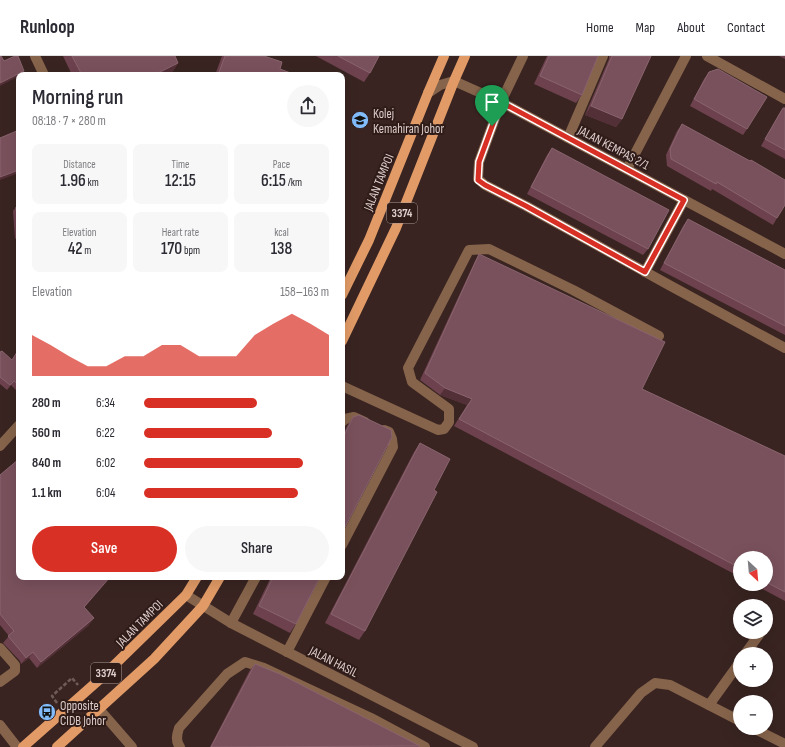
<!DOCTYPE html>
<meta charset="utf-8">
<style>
body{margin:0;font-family:"Sofia Sans Condensed",sans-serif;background:#f7f7f7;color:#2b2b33;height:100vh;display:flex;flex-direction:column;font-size:15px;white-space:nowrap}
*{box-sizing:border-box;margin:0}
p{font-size:13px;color:#7c7c81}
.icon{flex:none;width:22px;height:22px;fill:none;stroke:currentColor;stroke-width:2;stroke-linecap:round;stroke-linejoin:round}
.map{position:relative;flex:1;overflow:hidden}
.details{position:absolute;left:16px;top:16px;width:329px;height:508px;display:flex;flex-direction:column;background:#fff;border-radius:8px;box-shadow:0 4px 16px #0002}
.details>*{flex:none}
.needle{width:26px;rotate:154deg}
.controls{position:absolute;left:733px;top:495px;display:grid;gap:8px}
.controls a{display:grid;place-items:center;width:40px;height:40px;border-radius:50%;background:#fff;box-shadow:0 4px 16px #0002;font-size:20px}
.pin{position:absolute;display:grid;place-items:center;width:34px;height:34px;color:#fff;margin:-41px -17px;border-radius:50% 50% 50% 0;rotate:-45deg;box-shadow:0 0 4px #0007}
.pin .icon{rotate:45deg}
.round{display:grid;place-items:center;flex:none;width:42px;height:42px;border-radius:21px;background:#f7f7f7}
.headline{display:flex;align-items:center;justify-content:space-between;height:68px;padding:0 16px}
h1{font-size:22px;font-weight:600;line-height:30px}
.metrics{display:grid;grid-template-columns:repeat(3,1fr);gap:6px;height:68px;padding:4px 16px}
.metrics div{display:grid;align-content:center;border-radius:8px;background:#f7f7f7;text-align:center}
.metrics b{font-size:17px;font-weight:600}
.metrics small{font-size:11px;font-weight:400}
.metrics p{font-size:11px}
.chart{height:112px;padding:8px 16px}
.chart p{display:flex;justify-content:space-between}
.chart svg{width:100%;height:72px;margin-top:4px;fill:#d93025;opacity:.7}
.action{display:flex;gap:8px;margin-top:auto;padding:8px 16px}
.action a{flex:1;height:46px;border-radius:24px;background:#d93025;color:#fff;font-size:16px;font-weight:600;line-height:46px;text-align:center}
.action a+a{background:#f7f7f7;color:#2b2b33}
ul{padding:0 16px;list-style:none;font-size:13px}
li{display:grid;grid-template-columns:64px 48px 1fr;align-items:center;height:30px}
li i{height:10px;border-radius:5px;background:#d93025}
header{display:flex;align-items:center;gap:24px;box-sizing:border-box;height:56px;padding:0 20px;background:#fff;border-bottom:1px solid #e1e1e2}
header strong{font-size:19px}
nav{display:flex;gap:22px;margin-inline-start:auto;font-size:14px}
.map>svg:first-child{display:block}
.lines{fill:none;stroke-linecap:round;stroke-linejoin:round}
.path{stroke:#6f5c59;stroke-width:2.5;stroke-dasharray:4 2;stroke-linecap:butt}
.minor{stroke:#86644b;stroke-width:10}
.major{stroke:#e29b67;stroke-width:10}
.wall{fill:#6d424e}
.shaded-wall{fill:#532f37}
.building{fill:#79515c;stroke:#89646e}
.route-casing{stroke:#fff;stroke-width:8}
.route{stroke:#d93025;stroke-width:5}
.labels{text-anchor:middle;stroke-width:4;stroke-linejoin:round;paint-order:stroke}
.shield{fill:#2f1b18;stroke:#a99896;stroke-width:1}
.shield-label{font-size:12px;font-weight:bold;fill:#ddcecc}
.poi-label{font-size:13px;fill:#ddcecc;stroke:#2f1b18;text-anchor:start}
.street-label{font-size:13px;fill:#ddcecc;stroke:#2f1b18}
</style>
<header>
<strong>Runloop</strong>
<nav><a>Home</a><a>Map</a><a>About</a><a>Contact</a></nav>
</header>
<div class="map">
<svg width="785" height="691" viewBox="0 0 785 691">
<rect width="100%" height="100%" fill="#392421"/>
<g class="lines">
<polyline class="path" points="57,647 52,640 72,622 78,629"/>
<g class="minor">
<polyline points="35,0 44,19"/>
<polyline points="523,0 501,46 479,106 478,123 485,129 526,150 669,229 785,292"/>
<polyline points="707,0 785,43"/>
<polyline points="428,37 440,29 454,25 501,46 785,198"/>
<polyline points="568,82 603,0"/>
<polyline points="627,113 686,0"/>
<polyline points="645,216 684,144"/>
<polyline points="342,330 438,374 444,373 449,366 449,353 412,326 408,312 469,194 489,193 573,234 659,280"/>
<polyline points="342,366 345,363 354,361 365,366"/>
<polyline points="0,390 19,369"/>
<polyline points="342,489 393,391 392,383 389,376 384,374"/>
<polyline points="186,539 231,567 473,691"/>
<polyline points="231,567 256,521"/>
<polyline points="0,592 15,609 15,615 0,626"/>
<polyline points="287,596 326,521"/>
<polyline points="745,598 761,576"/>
<polyline points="709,649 740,606"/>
<polyline points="99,653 132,691"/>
<polyline points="0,669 17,691"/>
<polyline points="753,672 785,688"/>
<path d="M180 691C175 685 177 678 179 672L227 618 245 606 264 612 371 662 425 691"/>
<polyline points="595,691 641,637 655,627 670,629 740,665"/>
</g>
<g class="major">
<polyline points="342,239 369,184 428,37 444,0"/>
<polyline points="342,285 396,172 454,25 465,0"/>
<polyline points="23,691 100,623 186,539 197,521"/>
<polyline points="57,691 154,603 203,550 220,521"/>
</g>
</g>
<g class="wall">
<polygon points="63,0 175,0 178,7 173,15 165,19 72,19"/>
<polygon points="222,0 264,0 280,13 296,19 215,19"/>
<polygon points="316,0 379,0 370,17 364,26"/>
<polygon points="547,0 598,0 582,39 576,47 534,28"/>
<polygon points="609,0 651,0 622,63 616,71 585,59 609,3"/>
<polygon points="779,0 785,0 785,3"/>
<polygon points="709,16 747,73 743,79 690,50 704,23"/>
<polygon points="783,52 785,52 785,103 761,90 779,58"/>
<polygon points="682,68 777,162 773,169 712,133 711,135 667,110 666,99 677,75"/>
<polygon points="552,92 648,193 643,199 527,138 547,99"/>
<polygon points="16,151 19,183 15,183 13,155"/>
<polygon points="688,163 785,214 785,279 660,214 683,170"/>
<polygon points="479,198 642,333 785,400 785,545 753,528 766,528 766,502 740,502 740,521 454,370 467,349 440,339 420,324 475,205"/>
<polygon points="19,293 19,330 16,334 11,329 7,334 0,328 0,296 12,304"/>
<polygon points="353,361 342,477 342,485 342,381 347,370"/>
<polygon points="420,387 365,575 359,584 325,567 414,396"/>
<polygon points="0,419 19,521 85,552 89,569 37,612 29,602 21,608 20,605 3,587 9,580 0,569"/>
<polygon points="271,521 320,521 296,568 290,577 253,558"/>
<polygon points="255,608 420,691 210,691 250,614"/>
</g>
<g class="shaded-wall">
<polygon points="178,7 173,15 165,19 157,19 158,17"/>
<polygon points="24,15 21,19 19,19 19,20 0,30 0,27"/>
<polygon points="158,16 155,19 151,19"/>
<polygon points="591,50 622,63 616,71 585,59"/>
<polygon points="19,114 19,117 0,124 0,121"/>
<polygon points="18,179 19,179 19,183 15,183"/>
<polygon points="445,332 472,343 467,349 440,339"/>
<polygon points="110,521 111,521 80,557 84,551"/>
<polygon points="94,562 89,569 37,612 41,606"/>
<polygon points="33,596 29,602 21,608 26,602"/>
</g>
<g class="building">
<polygon points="0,0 1,0 4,5 15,0 18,0 24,15 0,27"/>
<polygon points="72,0 175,0 178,7 158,17 158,16 151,19 82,19"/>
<polygon points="225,0 264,0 282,6 280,13 296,19 218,19"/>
<polygon points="338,0 379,0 370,17"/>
<polygon points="549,0 598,0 582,39 540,20"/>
<polygon points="612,0 651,0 622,63 591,50"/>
<polygon points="718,13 767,41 747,73 694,43 709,16"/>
<polygon points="783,52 785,52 785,94 765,83"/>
<polygon points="682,68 750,105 751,104 785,124 785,149 777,162 717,126 716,128 671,103 670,93"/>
<polygon points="19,74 19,114 0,121 0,82"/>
<polygon points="552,92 669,154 648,193 531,131"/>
<polygon points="16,151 19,151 19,179 18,179"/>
<polygon points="688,163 785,214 785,270 664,207"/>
<polygon points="479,198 665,286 642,333 785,400 785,536 766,526 766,502 740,502 740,512 459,363 472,343 445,332 425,317"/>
<polygon points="19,293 19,329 14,325 10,329 0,321 0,296 2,295 12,304"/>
<polygon points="359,359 391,374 392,381 342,477 343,484 342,485 342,384 353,361"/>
<polygon points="420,387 450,403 434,434 437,436 365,575 331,558"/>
<polygon points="19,403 19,521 110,521 84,551 94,562 41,606 33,596 26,602 24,599 8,580 14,575 0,558 0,419"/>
<polygon points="273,521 320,521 296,568 259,550"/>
<polygon points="255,608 280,618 420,690 211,691"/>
</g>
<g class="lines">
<defs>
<polygon id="route" points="501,46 684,144 645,216 526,150 485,129 478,124 479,106"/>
</defs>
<use href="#route" class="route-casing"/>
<use href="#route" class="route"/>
</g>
<defs>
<symbol id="university-disc" viewBox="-11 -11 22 22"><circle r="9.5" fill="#83bcfb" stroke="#2f1b18"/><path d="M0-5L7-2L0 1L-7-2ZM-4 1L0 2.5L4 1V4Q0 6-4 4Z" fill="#111"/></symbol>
<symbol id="bus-disc" viewBox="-11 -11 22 22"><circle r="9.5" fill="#83bcfb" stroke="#2f1b18"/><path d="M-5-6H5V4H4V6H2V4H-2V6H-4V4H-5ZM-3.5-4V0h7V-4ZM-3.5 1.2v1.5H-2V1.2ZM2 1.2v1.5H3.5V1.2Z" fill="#111"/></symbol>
</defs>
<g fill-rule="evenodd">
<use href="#university-disc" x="350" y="54" width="20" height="20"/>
<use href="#bus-disc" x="37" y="646" width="20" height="20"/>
</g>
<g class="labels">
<g class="shield">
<rect x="387" y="147" width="30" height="20" rx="3"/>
<rect x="91" y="607" width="30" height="20" rx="3"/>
</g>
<g class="shield-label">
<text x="402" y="161">3374</text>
<text x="106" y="621">3374</text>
</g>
<g class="poi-label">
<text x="373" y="62">Kolej<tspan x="373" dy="15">Kemahiran Johor</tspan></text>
<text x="60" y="654">Opposite<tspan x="60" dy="15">CIDB Johor</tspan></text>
</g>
<g class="street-label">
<text transform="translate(614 91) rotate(28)" y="5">JALAN KEMPAS 2/1</text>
<text transform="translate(378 126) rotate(-68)" y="5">JALAN TAMPOI</text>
<text transform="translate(139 567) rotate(-45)" y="5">JALAN TAMPOI</text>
<text transform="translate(334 605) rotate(27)" y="5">JALAN HASIL</text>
</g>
</g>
</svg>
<div class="controls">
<a><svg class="needle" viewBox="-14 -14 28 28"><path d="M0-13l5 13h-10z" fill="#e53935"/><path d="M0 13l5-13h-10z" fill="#7c7c81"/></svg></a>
<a><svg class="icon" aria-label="layers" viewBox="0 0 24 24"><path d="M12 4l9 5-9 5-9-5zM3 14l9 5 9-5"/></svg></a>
<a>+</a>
<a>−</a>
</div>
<div class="pin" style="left:492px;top:70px;background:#1e9e55"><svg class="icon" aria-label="arrive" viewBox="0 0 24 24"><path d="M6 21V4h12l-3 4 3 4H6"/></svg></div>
<section class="details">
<div class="headline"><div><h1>Morning run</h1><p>08:18 · 7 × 280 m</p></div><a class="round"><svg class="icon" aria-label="share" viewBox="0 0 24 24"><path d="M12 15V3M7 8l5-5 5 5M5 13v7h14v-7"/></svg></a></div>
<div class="metrics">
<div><p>Distance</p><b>1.96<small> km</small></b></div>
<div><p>Time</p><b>12:15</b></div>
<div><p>Pace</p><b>6:15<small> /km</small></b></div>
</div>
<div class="metrics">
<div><p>Elevation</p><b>42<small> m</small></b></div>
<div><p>Heart rate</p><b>170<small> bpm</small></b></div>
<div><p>kcal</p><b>138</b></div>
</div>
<div class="chart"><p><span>Elevation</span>158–163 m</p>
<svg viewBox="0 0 160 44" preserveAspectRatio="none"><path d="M0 44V19L10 25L20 32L30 38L40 38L50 32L60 32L70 25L80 25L90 32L100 32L110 32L120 19L130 12L140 6L150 12L160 19V44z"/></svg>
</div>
<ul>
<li><b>280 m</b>6:34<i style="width:61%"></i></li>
<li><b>560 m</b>6:22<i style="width:69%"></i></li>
<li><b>840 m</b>6:02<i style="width:86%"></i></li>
<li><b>1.1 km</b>6:04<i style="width:83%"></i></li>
</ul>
<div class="action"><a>Save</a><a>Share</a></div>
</section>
</div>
